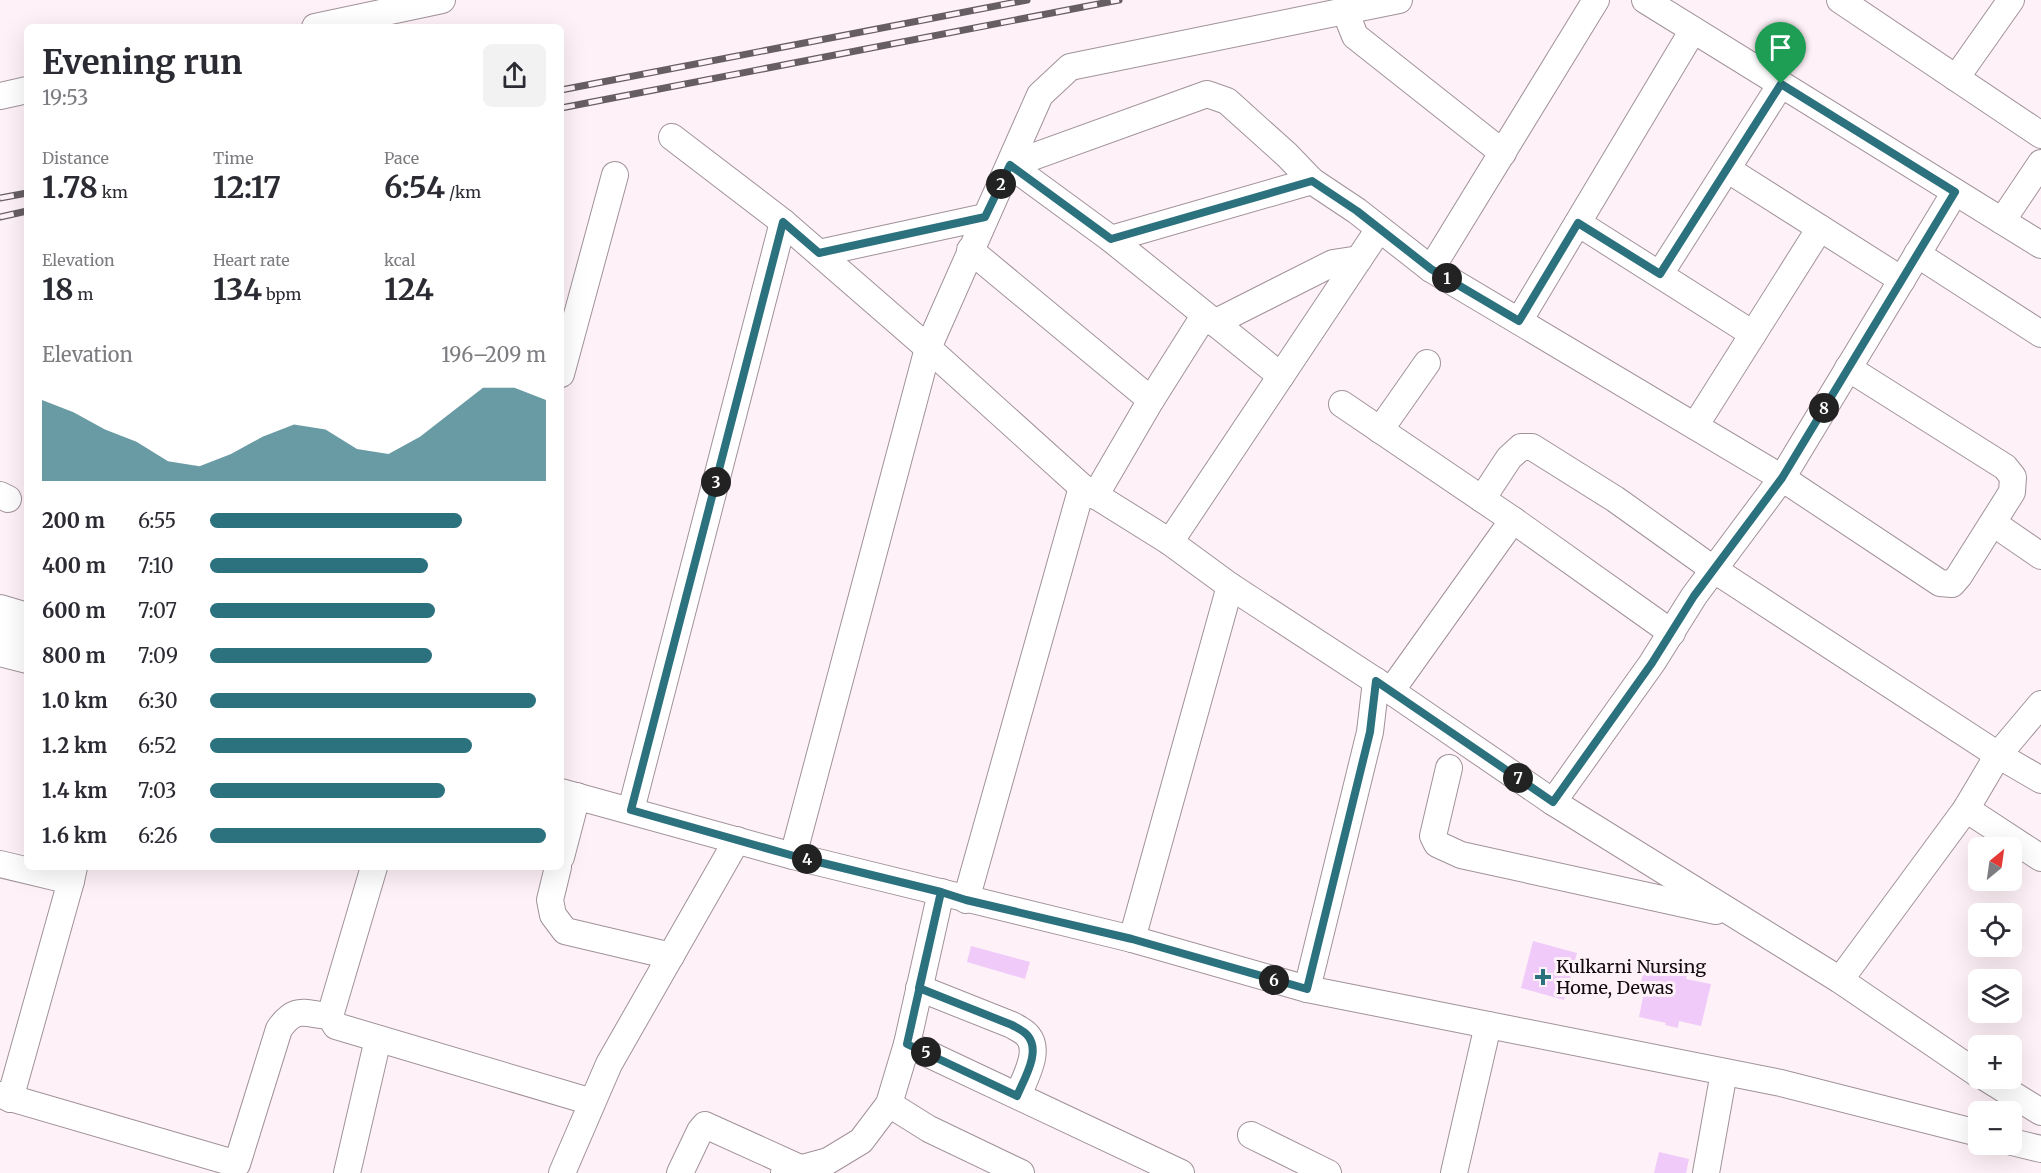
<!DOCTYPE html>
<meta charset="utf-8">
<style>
body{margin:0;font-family:Merriweather,serif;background:#f2f2f3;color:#2b2b33;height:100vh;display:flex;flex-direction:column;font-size:22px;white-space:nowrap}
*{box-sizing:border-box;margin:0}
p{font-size:20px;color:#7c7c81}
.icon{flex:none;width:33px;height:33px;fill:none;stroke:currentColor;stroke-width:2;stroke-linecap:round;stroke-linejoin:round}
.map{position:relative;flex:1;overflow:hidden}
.side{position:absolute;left:24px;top:24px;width:540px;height:846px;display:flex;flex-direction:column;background:#fff;border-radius:9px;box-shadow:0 6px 24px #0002}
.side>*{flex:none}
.needle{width:39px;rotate:29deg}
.fabs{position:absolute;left:1968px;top:837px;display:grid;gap:12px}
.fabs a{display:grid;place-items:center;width:54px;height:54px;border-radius:9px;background:#fff;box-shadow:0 6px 24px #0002;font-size:30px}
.pin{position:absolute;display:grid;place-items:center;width:51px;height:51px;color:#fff;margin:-62px -26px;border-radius:50% 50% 50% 0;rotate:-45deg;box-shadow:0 0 6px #0007}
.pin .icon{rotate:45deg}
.km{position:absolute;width:30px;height:30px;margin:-15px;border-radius:50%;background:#222;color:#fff;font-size:16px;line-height:30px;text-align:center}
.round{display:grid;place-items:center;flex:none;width:63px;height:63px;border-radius:9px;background:#f2f2f3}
.head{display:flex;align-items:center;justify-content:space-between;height:102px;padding:0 18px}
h1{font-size:33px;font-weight:700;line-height:45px}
.metrics{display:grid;grid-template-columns:repeat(3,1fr);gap:9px;height:102px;padding:6px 18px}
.metrics div{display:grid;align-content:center}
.metrics b{font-size:30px;font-weight:700}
.metrics small{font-size:16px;font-weight:400}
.metrics p{font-size:16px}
.chart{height:168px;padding:12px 18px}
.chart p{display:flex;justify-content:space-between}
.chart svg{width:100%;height:108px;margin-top:6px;fill:#2b717e;opacity:.7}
ul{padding:0 18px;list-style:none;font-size:20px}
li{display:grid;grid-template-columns:96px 72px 1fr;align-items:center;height:45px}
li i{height:15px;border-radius:8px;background:#2b717e}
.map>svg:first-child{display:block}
.building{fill:#f0cbfa}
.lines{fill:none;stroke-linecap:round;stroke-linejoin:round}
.minor-casing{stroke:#a1929a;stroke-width:28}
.minor{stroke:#fff;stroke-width:26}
.rail-casing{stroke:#665e62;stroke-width:7}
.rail{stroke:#fef1f7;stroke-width:4.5;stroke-dasharray:14;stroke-linecap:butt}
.route-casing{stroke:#fff;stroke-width:12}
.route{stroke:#2b717e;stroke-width:8}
.poi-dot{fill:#2b717e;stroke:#fef1f7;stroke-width:2}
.labels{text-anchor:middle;stroke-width:6;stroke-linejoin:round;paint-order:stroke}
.poi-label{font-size:18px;fill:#100a0d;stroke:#fef1f7;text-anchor:start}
</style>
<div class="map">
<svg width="2041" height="1173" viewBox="0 0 2041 1173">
<rect width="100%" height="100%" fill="#fef1f7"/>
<g class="building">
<polygon points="1533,941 1577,953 1564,1000 1521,988"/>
<polygon points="971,946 1030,962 1025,979 967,962"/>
<polygon points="1645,966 1672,973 1673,968 1688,972 1686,979 1711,984 1701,1026 1679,1021 1678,1028 1665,1025 1666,1023 1639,1017 1645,987 1640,986"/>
<polygon points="1659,1152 1689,1159 1686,1173 1654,1173"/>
</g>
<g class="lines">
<defs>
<g id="minor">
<polyline points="1645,0 2041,245"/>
<polyline points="1840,0 2041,135"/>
<polyline points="1345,11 1355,36 1503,153"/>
<polyline points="315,27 442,0"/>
<polyline points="1956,78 2011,0"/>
<polyline points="0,96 27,90"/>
<polyline points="672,137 783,222 928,348 1082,487 1170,542 1230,586 1391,691 1553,802 1840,980 1978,1074"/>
<polyline points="1010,165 1207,94 1227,101 1287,155 1312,181 1357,211 1431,269 1782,478 1940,583 1952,584 1959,576 2012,492 2013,477 2005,467 1848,368"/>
<polyline points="1010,165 1111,239 1281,376"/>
<polyline points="1727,169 1902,280"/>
<polyline points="2002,221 2041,163"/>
<polyline points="1578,223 1753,334"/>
<polyline points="1111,239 1312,181"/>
<polyline points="970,250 1151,400"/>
<polyline points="819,253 985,217"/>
<polyline points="1917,254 2041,334"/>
<polyline points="1431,269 1596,0"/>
<polyline points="1660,274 1781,84"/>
<polyline points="1519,321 1693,30"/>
<polyline points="1214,323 1333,263 1359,259"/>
<polyline points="561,374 615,175"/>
<polyline points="1342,404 1513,520 1672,633"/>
<polyline points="1695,426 1820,228"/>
<polyline points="1380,430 1427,363"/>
<polyline points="0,495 8,499"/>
<polyline points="1095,496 1151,400 1204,316"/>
<polyline points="1482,499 1509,458 1521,447 1532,447 1615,499 1713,569 1998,755 2041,780"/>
<polyline points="1993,523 2041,556"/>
<polyline points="1170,542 1379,229"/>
<polyline points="0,608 27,616"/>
<polyline points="0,628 27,635"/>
<polyline points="0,653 27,660"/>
<polyline points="1391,691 1513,520"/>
<polyline points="1449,768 1433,836 1437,844 1461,855 1716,911"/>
<polyline points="561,792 793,856 1132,939 1307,989 1781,1083 1978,1133"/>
<polyline points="1553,802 1652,663 1694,596 1782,478 1955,192"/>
<polyline points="1966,809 2041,858"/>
<polyline points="631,810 783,222"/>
<polyline points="793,856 928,348 1040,95 1070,67 1399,0"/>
<polyline points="561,857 577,796"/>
<polyline points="0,864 71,881 74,867"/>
<polyline points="374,867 330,1016 336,1026 592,1102"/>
<polyline points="558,867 550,900 553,915 565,931 671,956"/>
<polyline points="966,900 1082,487"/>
<polyline points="1132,939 1230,586"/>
<polyline points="1840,980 1966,809 1998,755 2041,704"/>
<path d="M919 988 1012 1025C1017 1028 1024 1031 1028 1036 1041 1052 1024 1079 1018 1096"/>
<polyline points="1307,989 1370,732 1376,681"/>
<polyline points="907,1044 1181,1173"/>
<polyline points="1986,1078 2041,1112"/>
<path d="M0 1095 237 1164 279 1029C296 1005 304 1014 330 1016"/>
<polyline points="10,1099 71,881"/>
<polyline points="889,1104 929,1129 1021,1173"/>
<polyline points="1251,1135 1328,1173"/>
<polyline points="2012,1142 2041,1149"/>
<polyline points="347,1173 378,1039"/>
<polyline points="562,1173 609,1064 737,840"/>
<polyline points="680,1173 700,1131 705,1125 800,1168"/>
<polyline points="784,1173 828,1161 861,1141 889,1104 907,1044 941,892"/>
<polyline points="1454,1173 1488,1025"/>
<polyline points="1706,1173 1724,1072"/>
</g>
</defs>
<use href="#minor" class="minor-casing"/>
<use href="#minor" class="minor"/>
<defs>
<g id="rail">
<polyline points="561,90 1027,0"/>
<polyline points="561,108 1119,0"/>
<polyline points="0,198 27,193"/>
<polyline points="0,217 27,211"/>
</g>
</defs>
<use href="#rail" class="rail-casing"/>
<use href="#rail" class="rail"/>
</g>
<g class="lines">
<defs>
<path id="route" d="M1781 84 1660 274 1578 223 1519 321 1431 269 1357 211 1312 181 1111 239 1010 165 985 217 819 253 783 222 631 810 794 856 941 892 919 988 1012 1025C1017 1028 1024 1031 1028 1036 1041 1052 1024 1079 1017 1096L907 1044 941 892 966 900 1132 939 1307 989 1370 732 1376 681 1553 802 1652 663 1694 596 1782 478 1955 192 1781 84"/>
</defs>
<use href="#route" class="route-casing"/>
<use href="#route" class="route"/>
</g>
<path class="poi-dot" d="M1540 968h6v6h6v6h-6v6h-6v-6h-6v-6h6z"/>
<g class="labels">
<g class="poi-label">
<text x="1556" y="973">Kulkarni Nursing<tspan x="1556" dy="21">Home, Dewas</tspan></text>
</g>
</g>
</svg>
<div class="fabs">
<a><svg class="needle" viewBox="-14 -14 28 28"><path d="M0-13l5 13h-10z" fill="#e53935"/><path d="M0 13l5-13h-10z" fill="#7c7c81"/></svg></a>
<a><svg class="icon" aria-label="locate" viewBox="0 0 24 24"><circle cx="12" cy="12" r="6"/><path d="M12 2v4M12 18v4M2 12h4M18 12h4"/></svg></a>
<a><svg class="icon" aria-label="layers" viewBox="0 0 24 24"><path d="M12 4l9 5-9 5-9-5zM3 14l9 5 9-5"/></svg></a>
<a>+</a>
<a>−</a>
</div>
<div class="pin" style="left:1781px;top:84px;background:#1e9e55"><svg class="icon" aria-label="arrive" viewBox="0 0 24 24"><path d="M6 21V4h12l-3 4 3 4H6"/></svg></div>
<b class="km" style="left:1447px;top:278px">1</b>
<b class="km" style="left:1001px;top:184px">2</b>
<b class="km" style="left:716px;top:482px">3</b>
<b class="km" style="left:807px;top:859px">4</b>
<b class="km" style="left:926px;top:1052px">5</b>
<b class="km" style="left:1274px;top:980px">6</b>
<b class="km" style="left:1518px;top:778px">7</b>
<b class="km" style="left:1824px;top:408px">8</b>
<section class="side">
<div class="head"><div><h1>Evening run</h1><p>19:53</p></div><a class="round"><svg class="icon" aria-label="share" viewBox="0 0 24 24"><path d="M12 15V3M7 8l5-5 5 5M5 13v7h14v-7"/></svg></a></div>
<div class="metrics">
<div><p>Distance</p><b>1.78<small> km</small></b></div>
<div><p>Time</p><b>12:17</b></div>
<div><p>Pace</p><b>6:54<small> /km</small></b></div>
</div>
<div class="metrics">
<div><p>Elevation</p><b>18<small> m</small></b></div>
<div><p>Heart rate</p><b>134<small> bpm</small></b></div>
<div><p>kcal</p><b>124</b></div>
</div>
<div class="chart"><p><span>Elevation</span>196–209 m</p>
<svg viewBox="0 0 160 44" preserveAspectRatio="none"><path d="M0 44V11L10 16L20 23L30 28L40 36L50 38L60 33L70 26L80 21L90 23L100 31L110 33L120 26L130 16L140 6L150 6L160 11V44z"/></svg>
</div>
<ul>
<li><b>200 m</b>6:55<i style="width:75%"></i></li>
<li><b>400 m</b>7:10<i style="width:65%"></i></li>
<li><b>600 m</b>7:07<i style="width:67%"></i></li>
<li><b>800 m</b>7:09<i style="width:66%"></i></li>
<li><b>1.0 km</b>6:30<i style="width:97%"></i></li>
<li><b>1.2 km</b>6:52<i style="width:78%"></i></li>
<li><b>1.4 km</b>7:03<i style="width:70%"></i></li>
<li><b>1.6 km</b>6:26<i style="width:100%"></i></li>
</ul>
</section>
</div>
